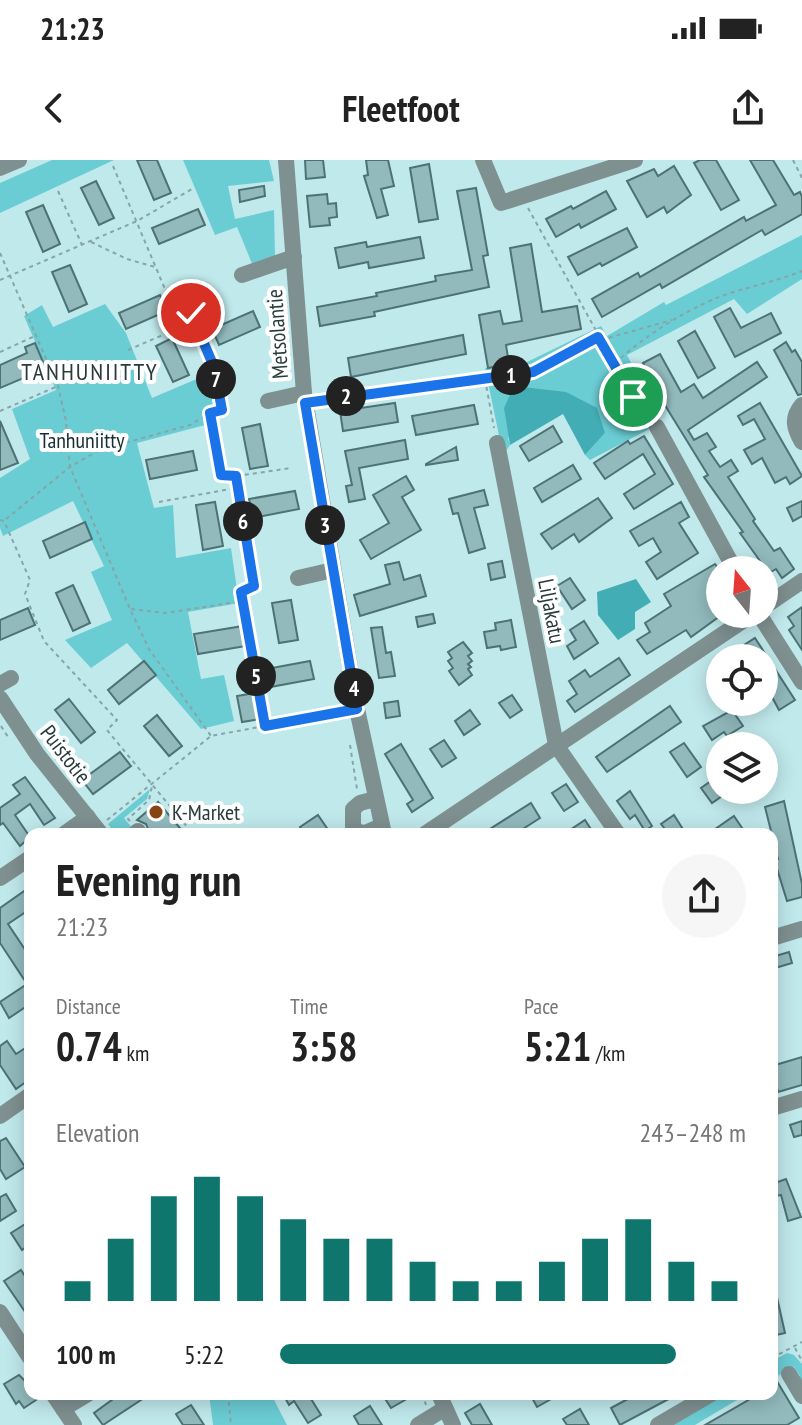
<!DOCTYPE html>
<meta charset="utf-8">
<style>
body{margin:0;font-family:"PT Sans Narrow",sans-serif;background:#f6f6f6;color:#222;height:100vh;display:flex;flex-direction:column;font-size:30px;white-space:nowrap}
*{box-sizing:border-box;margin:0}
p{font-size:26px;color:#767676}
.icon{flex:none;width:44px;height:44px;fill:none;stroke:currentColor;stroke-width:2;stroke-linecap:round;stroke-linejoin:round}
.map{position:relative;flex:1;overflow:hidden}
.sheet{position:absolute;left:24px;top:668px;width:754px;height:572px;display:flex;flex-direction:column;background:#fff;border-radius:16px;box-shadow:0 4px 20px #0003}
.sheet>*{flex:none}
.needle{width:52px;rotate:343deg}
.fabs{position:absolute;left:706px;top:396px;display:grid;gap:16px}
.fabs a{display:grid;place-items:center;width:72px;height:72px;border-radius:50%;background:#fff;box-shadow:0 4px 20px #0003;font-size:40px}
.pin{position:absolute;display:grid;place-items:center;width:68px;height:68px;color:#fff;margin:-34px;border:4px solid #fff;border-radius:50%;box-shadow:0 2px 8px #0007}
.km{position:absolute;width:40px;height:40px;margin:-20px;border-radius:50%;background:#222;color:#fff;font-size:22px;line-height:40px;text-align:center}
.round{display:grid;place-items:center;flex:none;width:84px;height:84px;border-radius:42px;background:#f6f6f6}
.summary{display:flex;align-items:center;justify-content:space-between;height:136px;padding:0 32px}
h1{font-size:44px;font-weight:700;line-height:60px}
.figures{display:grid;grid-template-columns:repeat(3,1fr);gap:12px;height:136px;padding:8px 32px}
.figures div{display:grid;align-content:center}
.figures b{font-size:40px;font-weight:700}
.figures small{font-size:22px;font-weight:400}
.figures p{font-size:22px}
.chart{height:224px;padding:16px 32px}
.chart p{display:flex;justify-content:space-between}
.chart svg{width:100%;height:144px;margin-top:8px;stroke:#0f766e;stroke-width:6}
ul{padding:0 32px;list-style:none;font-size:26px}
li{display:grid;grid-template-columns:128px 96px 1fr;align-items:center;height:60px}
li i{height:20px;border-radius:10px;background:#0f766e}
.status{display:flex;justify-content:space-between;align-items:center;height:56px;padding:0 40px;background:#fff;direction:ltr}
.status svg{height:22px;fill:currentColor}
header{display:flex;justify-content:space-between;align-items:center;height:104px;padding:0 32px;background:#fff;font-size:36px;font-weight:700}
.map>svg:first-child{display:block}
.green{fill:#6bcdd4}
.forest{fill:#42adb4}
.building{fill:#92babd;stroke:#4c7274;stroke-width:2}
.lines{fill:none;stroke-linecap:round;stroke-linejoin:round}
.path{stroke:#85a5a7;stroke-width:2;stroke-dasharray:4 4;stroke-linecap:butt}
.minor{stroke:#7f9091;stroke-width:16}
.route-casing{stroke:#fff;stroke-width:16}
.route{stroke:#1a73e8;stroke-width:10}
.poi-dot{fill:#874414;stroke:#fff;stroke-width:3}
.labels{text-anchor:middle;stroke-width:8;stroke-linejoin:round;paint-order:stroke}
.street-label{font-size:22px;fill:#2a3b3c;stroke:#fff}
.park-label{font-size:22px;fill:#162e2f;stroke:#fff}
.poi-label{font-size:22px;fill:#2a3b3c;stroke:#fff;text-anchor:start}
.neighbourhood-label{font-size:24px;letter-spacing:2px;fill:#2a3b3c;stroke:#fff}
</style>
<div class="status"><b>21:23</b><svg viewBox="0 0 49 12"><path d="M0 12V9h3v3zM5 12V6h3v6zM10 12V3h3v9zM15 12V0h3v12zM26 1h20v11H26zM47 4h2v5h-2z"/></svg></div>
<header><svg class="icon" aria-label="back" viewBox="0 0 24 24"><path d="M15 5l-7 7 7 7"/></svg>Fleetfoot<svg class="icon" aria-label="share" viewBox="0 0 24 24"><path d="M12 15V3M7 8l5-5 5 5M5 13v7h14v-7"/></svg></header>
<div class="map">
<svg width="802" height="1265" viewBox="0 0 802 1265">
<rect width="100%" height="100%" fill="#c0e9ec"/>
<g class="green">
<polygon points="52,0 114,0 0,53 0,23"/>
<polygon points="183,0 269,0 274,21 228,26 235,59 274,50 275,96 253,106 237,67 215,75"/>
<polygon points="802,75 802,119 747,154 734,139 627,195 661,263 590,300 585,295 605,273 566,232 508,278 510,285 503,295 485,208 527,202 601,166 607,176 664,142 666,145"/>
<polygon points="105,144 126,173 152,238 213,212 218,246 209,264 137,283 154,348 173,345 176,398 231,388 239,443 188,452 201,519 224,515 234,561 201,569 127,483 91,508 65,480 112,460 91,412 104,406 73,341 3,376 0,368 0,318 30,299 12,249 56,230 24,156 42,145 53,167"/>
<polygon points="150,629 147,639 124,658 132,668 125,674 116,674 108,664"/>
<polygon points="787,1193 794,1195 802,1204 802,1224 794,1221 800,1216 794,1207 772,1219 772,1201"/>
<polygon points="209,1234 271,1234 287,1265 213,1265"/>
<polygon points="722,1234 747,1234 695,1265 668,1265"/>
</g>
<g class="forest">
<polygon points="514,226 566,232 597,248 605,273 585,295 563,254 510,285 504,248"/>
<polygon points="636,419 651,442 635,452 635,469 618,480 598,455 597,432"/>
</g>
<g class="building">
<polygon points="137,0 157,0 171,33 154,40"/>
<polygon points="305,0 323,0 325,17 306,19"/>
<polygon points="366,0 388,0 394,26 381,29 388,55 377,58 364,16 368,15"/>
<polygon points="700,0 716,0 739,40 721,50 694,3"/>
<polygon points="750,0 773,0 794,35 800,32 802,37 802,54 765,75 762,70 662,128 660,124 602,157 592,139 638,113 640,117 744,57 746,61 776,45"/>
<polygon points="429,4 438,59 419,62 410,8"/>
<polygon points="674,6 691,35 667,53 664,47 647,57 627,21 654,9 658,16"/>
<polygon points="96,21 114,58 99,65 81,28"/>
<polygon points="264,26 265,36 240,42 239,30"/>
<polygon points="476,28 488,95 483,96 489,127 374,152 375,156 320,166 317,147 377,136 376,133 436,121 435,116 472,110 457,31"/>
<polygon points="606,31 616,49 581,68 579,64 556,77 546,59 571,46 573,49"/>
<polygon points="327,34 328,44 336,43 337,57 329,58 330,65 310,67 307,36"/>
<polygon points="43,45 60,84 43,92 26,52"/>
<polygon points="198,49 205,65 159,84 152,68"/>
<polygon points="627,68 637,87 602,106 600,103 578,115 568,97"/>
<polygon points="420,77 424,98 369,108 368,102 339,108 335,88 366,82 367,87"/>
<polygon points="531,84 542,152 577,146 581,169 506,185 509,204 488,208 479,155 500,151 503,164 522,161 510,88"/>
<polygon points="70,105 87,144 69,152 52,112"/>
<polygon points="160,135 167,151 126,169 119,153"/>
<polygon points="730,148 741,168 771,153 781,173 735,197 714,157"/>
<polygon points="253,151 260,167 219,185 212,169"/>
<polygon points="695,171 715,208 698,218 678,181"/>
<polygon points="463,175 466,194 351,217 348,198"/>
<polygon points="172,178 189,215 173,222 156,186"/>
<polygon points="786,182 792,192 795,190 802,202 802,234 798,235 774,190"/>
<polygon points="35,183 49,216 38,221 35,213 0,228 0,205 27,193 25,187"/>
<polygon points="660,194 681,232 694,224 703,238 757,202 767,217 688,270 694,280 707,273 716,287 709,291 720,307 731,300 738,311 728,317 755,359 753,361 774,391 780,388 794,409 782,418 776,409 764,416 764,410 760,410 755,403 760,401 740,373 743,372 704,317 708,315 663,242 643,203"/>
<polygon points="395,243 398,262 343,271 340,251"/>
<polygon points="760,243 802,316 790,324 786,317 775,323 762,298 752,304 744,290 765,279 754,259 743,265 738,256"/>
<polygon points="474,245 478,264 416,275 412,256"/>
<polygon points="0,261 18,303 0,310"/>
<polygon points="260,264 268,306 250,309 242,268"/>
<polygon points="553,266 562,282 529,301 520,286"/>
<polygon points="644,276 673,324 634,349 624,334 655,314 643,294 605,319 594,303 628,281 630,284"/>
<polygon points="405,280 408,299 359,308 365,339 349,342 346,326 352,325 345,291"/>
<polygon points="456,287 458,300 426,305 426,304"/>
<polygon points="193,291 197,310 150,319 146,300"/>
<polygon points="573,305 581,319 542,342 534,328"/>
<polygon points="406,316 414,330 402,337 421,370 371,399 360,380 389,363 373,335"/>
<polygon points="484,330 488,345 474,348 485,388 469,393 458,353 453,354 449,339"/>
<polygon points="295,331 299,349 253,358 249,339"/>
<polygon points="598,338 612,358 579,382 574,374 552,389 541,374"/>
<polygon points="802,341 802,356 793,361 787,348"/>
<polygon points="215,342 223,386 203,390 196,345"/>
<polygon points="681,342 689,357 679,363 698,393 657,419 646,402 661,392 653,378 639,386 630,371"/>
<polygon points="85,362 92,379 50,398 43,381"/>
<polygon points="502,401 505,417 491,420 488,404"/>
<polygon points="399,402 404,420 420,415 426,436 360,456 354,435 390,424 385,405"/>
<polygon points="715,404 720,411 720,456 691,477 686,470 647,494 637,480 650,472 645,463 671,446 664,434"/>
<polygon points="570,418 585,440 572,449 557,426"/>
<polygon points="73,425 90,463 73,471 56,433"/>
<polygon points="291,440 298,480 279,483 272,443"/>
<polygon points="802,447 802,490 789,470 794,466 788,457"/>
<polygon points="28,448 35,465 0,480 0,460"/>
<polygon points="433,454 435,463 418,467 416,457"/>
<polygon points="511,460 516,487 501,490 500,486 487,488 484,472 496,470 495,463"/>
<polygon points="584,461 598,483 574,499 567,486 576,480 570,470"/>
<polygon points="243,466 246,486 198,494 194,474"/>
<polygon points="382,467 386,493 391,492 395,516 379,518 371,468"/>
<polygon points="755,478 795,540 779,550 772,537 764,542 764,498 724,498"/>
<polygon points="463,482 472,493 468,496 472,501 468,504 471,507 468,509 472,515 459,525 449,511 453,508 448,501 452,498 448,492"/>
<polygon points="619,498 630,515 575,552 567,541 577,534 569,521 585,510 590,517"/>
<polygon points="144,501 156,515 119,544 108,530"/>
<polygon points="310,501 314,519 265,528 261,510"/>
<polygon points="255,533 260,559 242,562 237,536"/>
<polygon points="512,535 522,550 510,558 499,543"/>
<polygon points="69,539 95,572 81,583 55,550"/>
<polygon points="398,541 400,556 386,558 384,543"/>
<polygon points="670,546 681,562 607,612 596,597"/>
<polygon points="470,550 480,564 464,575 455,561"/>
<polygon points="732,550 743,566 727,576 724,572 712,580 703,566"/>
<polygon points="157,555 182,586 169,596 144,566"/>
<polygon points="444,580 456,598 442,607 430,589"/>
<polygon points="684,583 701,607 687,617 670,592"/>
<polygon points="401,584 433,638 412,652 407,644 413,640 385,594"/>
<polygon points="120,592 131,606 93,634 82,620"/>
<polygon points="25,617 55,658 44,665 30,644 15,655 30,677 20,686 3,663 0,665 0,648 20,634 13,625"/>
<polygon points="714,619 725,634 712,643 701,628"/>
<polygon points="566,624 578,642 564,651 552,633"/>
<polygon points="630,631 652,666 645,671 635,655 630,659 617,641"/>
<polygon points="784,641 802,724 802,737 787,741 774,699 778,699 765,647"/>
<polygon points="158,642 185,674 150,674 146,664 137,660"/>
<polygon points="531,643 540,658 515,674 482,674"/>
<polygon points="318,655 331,674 304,674 300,667"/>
<polygon points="674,655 686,674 669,674 661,664"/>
<polygon points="734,656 744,671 739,674 708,674"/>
<polygon points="585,660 594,674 564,674"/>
<polygon points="30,727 30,749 8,764 30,797 30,844 9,858 0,842 27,824 0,783 0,748"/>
<polygon points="789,792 792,803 772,809 772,797"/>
<polygon points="7,881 16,894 30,885 30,919 16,929 0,905 0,886"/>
<polygon points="802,897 802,925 778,932 772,906"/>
<polygon points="802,961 802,975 794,977 790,965"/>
<polygon points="6,978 25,1007 6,1019 0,1009 0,981"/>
<polygon points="786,1019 801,1057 788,1061 781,1035 774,1036 772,1029 772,1024"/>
<polygon points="6,1034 16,1051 0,1061 0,1037"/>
<polygon points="30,1061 30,1084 22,1090 11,1073"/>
<polygon points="21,1110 30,1124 30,1159 4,1121"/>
<polygon points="776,1133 785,1173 772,1176 772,1134"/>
<polygon points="19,1215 30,1226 30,1234 42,1234 42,1236 24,1248 19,1241 16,1244 4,1224"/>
<polygon points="778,1223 799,1258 787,1265 705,1265 759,1234 772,1234 772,1227"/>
<polygon points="120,1234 150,1234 103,1265 94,1253"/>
<polygon points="283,1234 308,1234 321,1255 308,1263 294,1241 289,1245"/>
<polygon points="382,1234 401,1234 405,1240 391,1248"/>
<polygon points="530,1234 560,1234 537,1247"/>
<polygon points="637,1234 678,1234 620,1265 611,1248"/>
<polygon points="480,1244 492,1265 472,1265 465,1253"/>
<polygon points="191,1245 204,1265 183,1265 176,1254"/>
<polygon points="370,1246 382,1265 359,1265 354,1256"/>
<polygon points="580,1249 589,1265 567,1265 563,1259"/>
</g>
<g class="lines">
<g class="path">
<polyline points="793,0 802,18"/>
<polyline points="113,6 178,160 191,153 214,207 222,250 210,253 221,315 236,316 254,426 241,432 265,566"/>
<polyline points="58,31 82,85"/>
<polyline points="528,48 633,237 649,257"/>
<polyline points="91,82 127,99 155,107"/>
<polyline points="0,93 58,226 66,261 70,307 130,449 149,489 211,576"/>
<polyline points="0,120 137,61 192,29"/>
<polyline points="601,180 672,160"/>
<polyline points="128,190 193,162"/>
<polyline points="0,192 35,176"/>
<path d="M615 203C645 176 682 152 719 137 746 127 775 122 802 111"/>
<polyline points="485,219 494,268"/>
<polyline points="320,239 533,212 598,177"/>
<polyline points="0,251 58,226"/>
<polyline points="237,316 291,308"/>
<polyline points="159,342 236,328"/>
<polyline points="6,359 70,307 99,290 190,265 209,254"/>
<polyline points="0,360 4,361 30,420 25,434 44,481 117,560 107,570 193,674"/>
<polyline points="131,449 165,453 243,441"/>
<polyline points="1,566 8,577"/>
<polyline points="350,585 357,629"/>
<polyline points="107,660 211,576 344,551"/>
<polyline points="130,661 128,659 149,640 152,626"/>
<polyline points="795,1188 802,1201"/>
<polyline points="772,1198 802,1182"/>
<polyline points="228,1234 231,1265"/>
<polyline points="422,1234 426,1245"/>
</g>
<g class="minor">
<polyline points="286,0 304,233 357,549 384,674"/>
<polyline points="483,0 501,43 635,0"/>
<polyline points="0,8 19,0"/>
<polyline points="242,115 294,97"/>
<polyline points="268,241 304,233"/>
<path d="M802 245C791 258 794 268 802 282"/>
<polyline points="657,267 735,410"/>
<polyline points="497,283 556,585 618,674"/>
<polyline points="298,418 333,410"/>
<polyline points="764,447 802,421"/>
<polyline points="759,454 802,522"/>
<polyline points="0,524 11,518"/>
<polyline points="0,538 37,594 101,674"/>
<polyline points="375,639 360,643 353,649 353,667 358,672 365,673 381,666"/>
<polyline points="64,674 88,657"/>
<polyline points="135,674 138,671"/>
<polyline points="425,674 753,454"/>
<polyline points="0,718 30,698"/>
<polyline points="772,778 802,769"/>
<polyline points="772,948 802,939"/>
<polyline points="0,956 30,935"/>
<polyline points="0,1152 30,1198"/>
<polyline points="789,1214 802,1236"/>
<polyline points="53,1234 74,1265"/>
<polyline points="439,1234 453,1265"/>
<polyline points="63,1249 88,1234"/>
<polyline points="418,1265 444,1249"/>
<polyline points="658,1265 711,1234"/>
</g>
</g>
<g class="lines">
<defs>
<polyline id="route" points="191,153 214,207 222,250 210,253 221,315 236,316 254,426 241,432 265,566 357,549 305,243 533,212 598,177 633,237"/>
</defs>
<use href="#route" class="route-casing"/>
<use href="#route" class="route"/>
</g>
<circle class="poi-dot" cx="156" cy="652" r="8"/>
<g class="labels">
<g class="street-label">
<text transform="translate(277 174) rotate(-94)" y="8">Metsolantie</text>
<text transform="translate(552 451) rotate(79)" y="8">Liljakatu</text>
<text transform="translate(66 594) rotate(52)" y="8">Puistotie</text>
</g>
<g class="park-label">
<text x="82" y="288">Tanhuniitty</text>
</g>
<g class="poi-label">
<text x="172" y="660">K-Market</text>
</g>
<g class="neighbourhood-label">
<text x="90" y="220">TANHUNIITTY</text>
</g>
</g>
</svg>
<div class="fabs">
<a><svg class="needle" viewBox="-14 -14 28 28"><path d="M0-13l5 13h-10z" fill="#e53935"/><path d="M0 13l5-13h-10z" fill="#767676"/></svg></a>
<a><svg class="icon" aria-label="locate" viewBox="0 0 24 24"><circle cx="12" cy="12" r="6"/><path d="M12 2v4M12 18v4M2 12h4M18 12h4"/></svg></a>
<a><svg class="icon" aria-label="layers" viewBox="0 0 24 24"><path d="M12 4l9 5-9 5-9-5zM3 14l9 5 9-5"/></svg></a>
</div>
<div class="pin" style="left:633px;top:237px;background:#1e9e55"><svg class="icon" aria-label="arrive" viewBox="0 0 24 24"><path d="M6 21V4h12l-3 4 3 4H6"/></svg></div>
<div class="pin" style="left:191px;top:153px;background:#d93025"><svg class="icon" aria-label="check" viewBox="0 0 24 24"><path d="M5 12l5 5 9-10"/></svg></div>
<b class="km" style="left:511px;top:215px">1</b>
<b class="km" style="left:346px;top:236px">2</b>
<b class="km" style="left:325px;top:365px">3</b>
<b class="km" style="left:354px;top:528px">4</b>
<b class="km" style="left:256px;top:516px">5</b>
<b class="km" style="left:243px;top:361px">6</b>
<b class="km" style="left:216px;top:219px">7</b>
<section class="sheet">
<div class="summary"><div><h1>Evening run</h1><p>21:23</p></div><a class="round"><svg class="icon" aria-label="share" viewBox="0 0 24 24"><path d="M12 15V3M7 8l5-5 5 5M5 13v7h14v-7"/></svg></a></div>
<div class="figures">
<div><p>Distance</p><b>0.74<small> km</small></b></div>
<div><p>Time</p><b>3:58</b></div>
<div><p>Pace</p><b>5:21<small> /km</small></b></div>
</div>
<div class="chart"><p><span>Elevation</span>243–248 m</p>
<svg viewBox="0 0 160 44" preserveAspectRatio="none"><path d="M5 44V38M15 44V25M25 44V12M35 44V6M45 44V12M55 44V19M65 44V25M75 44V25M85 44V32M95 44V38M105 44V38M115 44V32M125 44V25M135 44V19M145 44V32M155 44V38"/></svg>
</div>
<ul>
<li><b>100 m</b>5:22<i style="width:85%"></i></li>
</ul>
</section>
</div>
